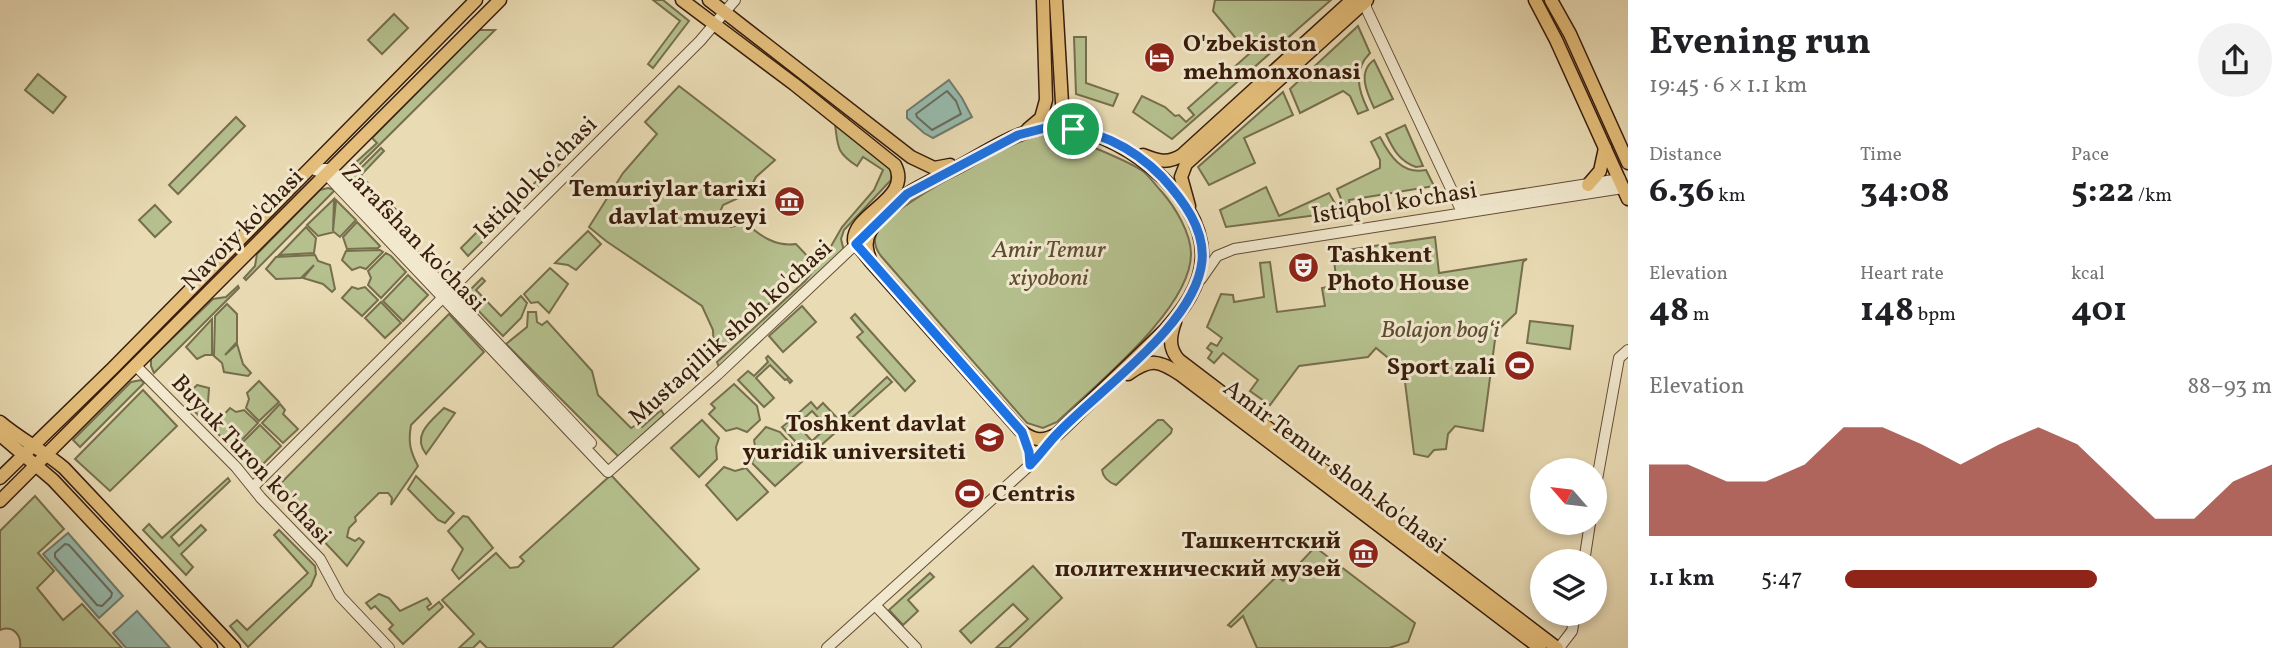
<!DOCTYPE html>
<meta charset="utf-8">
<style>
body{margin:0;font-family:Vollkorn,serif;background:#f2f2f2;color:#202124;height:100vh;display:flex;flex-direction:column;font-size:26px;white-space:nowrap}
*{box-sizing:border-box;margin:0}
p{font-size:23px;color:#757577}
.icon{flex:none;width:38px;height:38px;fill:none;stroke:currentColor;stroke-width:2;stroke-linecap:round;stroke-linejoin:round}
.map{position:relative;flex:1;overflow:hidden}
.side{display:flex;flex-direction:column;background:#fff;width:665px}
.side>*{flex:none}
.needle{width:46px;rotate:298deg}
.controls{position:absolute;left:1530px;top:458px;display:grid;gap:14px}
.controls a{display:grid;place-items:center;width:77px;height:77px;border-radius:50%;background:#fff;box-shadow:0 4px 10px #0003;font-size:35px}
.pin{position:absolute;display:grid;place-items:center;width:60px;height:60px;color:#fff;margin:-30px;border:4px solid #fff;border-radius:50%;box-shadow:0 2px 7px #0007}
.round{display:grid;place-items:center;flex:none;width:74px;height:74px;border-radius:37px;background:#f2f2f2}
.headline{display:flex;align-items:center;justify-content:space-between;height:119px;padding:0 21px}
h1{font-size:38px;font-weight:700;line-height:52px}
.figures{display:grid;grid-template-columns:repeat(3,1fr);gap:10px;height:119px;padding:7px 21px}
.figures div{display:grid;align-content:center}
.figures b{font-size:35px;font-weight:700}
.figures small{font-size:19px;font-weight:400}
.figures p{font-size:19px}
.chart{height:196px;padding:14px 21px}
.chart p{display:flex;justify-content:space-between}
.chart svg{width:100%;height:126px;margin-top:7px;fill:#8f2418;opacity:.7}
ul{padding:0 21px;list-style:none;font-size:23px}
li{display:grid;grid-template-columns:112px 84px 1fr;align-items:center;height:52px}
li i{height:18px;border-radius:9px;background:#8f2418}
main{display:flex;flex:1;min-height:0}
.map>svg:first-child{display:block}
.green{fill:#b5c08e;stroke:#766e4d;stroke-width:2}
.water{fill:#97bbae;stroke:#717b6d;stroke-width:2}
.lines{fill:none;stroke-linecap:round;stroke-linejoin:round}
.shore{stroke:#686c5d;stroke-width:2}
.minor-casing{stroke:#644c36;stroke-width:12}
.major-casing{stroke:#381c0c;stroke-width:15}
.minor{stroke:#f1e8ce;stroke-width:10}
.major{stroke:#e4be7a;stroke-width:12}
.route-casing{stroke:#fff;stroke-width:14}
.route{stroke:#1a73e8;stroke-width:9}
.labels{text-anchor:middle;stroke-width:6;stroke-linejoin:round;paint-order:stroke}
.poi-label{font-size:24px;font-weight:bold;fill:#381c0c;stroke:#f1e8ce;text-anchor:end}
.street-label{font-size:24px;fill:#381c0c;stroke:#f1e8ce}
.park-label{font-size:24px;font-style:italic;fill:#5e4d33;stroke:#f1e8ce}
</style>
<main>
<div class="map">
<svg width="1628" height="648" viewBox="0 0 1628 648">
<rect width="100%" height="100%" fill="#e9dbb4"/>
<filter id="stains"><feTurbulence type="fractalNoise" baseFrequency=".00286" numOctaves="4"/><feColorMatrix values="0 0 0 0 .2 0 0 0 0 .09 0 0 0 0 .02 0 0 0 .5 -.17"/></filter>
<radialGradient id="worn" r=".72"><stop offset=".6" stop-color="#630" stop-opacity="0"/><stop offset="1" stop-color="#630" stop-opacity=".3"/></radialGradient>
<g class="green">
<polygon points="653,0 663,0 689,21 653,68 648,64 680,21"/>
<polygon points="1215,0 1331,0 1172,139 1133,112 1142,96 1165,107 1175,116 1179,115 1186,122 1194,115 1188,108 1249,54 1213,11"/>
<polygon points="394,14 408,28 382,54 368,40"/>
<path d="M1358 26 1370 53C1353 70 1358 90 1368 110L1358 114 1350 96 1343 91 1300 113 1290 89Z"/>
<polygon points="479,30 495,30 357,167 354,164 377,143 372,138"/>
<polygon points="1074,37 1086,37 1086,83 1118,94 1113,106 1076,94"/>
<path d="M1374 60 1393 99 1374 108C1367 93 1357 72 1374 60Z"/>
<polygon points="38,74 66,97 53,113 25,90"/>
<path d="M679 86 775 160 756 177 747 194 723 205 720 212 723 223 731 227 746 223C760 236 776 247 796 244L812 261 761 312 714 356 713 330 702 306 606 241 589 227 623 173 657 134 645 122Z"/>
<polygon points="1283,92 1293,115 1244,138 1255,163 1209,185 1198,167"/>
<polygon points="236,117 245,126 178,194 169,185"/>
<path d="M835 124 892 167 891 180 844 230 841 239 844 251 719 367 717 362 805 281 826 255 842 227 874 190 883 170 863 157 857 166C836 152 838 147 835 124Z"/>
<path d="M1405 125 1423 166 1416 167C1399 161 1393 149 1386 134Z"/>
<polygon points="588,129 588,133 580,141 576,148 468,256 461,248 485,224 484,222 494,212 501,217"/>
<path d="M1056 134C1071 137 1133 163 1144 172 1151 178 1156 186 1162 192 1175 207 1191 233 1191 254 1191 309 1095 385 1057 422L1043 428 1027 423 881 256C875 248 872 240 878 231 891 206 1005 146 1034 136 1041 134 1049 134 1056 134Z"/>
<path d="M1380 137C1390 156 1402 175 1426 170L1434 186 1349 200 1351 211H1346L1337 189 1380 168V160L1371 142Z"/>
<polygon points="381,148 384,151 361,175 387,206 390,204 402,215 397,220 383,206 375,205 350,179"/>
<polygon points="1266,187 1279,216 1329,193 1340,212 1226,227 1220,210"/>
<polygon points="328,188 335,190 246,280 244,278 255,266 257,254 320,190"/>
<polygon points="334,199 333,231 336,200 356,220 340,237 334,232 318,236 307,225"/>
<polygon points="155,205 171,222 155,237 139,220"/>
<polygon points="357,222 380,246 378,248 347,249 343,237"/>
<polygon points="306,227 316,238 314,253 279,255"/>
<polygon points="588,231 601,244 576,270 568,265 555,263"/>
<polygon points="1435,237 1439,273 1527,259 1523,262 1516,313 1496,332 1483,431 1455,426 1448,434 1446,449 1434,450 1428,457 1414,454 1405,382 1409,375 1376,348 1368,357 1299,366 1270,405 1250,391 1258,380 1223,353 1214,363 1208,358 1212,352 1207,348 1211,343 1217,346 1222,338 1207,327 1221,294 1233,295 1234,302 1264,297 1260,263 1270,262 1277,312 1325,306 1322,288 1337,285 1333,252"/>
<polygon points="380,250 383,252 366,269 360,267 352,270 342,260 346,251"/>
<polygon points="386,253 391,256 406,272 381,298 368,285 371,278 368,271"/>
<polygon points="315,255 318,261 330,265 335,289 332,292 323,284 303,278 314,265 301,278 276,279 266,269 276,257"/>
<polygon points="550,268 568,284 549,313 538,302 531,303 524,294"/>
<polygon points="408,275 428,295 403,321 383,301"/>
<polygon points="482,278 485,281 476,290 501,316 521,296 527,303 521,318 503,336 464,296"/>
<polygon points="238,286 239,288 154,373 151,366 151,359 213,299 226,297"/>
<polygon points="352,287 358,289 365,287 378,300 362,316 342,298"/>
<polygon points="381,302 401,323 385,338 365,318"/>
<polygon points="227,304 237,314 237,342 225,355 237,344 243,364 251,373 248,376 224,372 222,363 214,356 215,316"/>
<polygon points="802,306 816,322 783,352 769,336"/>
<polygon points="528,312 536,312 537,322 542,325 547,321 592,371 598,395 631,428 638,424 642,427 661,410 664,415 619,457 506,344 527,327"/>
<path d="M449 314 484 352 411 425C408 442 410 451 418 466L391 505 392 498 388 493H379L355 517 356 521 349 528 347 537 355 541 359 538 364 542 347 566 275 489Z"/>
<polygon points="855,314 915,381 905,391 857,337 863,332 851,318"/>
<polygon points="212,319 212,355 205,355 197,359 186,347"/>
<polygon points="1530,321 1573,326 1570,349 1527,343"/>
<polygon points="768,356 792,381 790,383 787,379 785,380 770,365 756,378 774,398 764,407 738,380 748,371 754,376 768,362 766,358"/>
<polygon points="887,377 892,382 809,456 782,427 792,419 812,441 827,427 812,411 799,423 794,417 811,402 817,409 823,403 840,421"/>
<polygon points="141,380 144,383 80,447 73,440 131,382"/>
<polygon points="259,381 279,402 259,421 246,408 249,399 247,393"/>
<polygon points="734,384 757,406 760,420 747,432 737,428 726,431 709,414 715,408 711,404"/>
<polygon points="197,385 209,388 207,418 204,421 183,399"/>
<polygon points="143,390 177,426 110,491 75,459"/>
<polygon points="280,404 285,410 283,414 298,429 283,443 262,423"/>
<polygon points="230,408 236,412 244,410 258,423 232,450 215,430 219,427 216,423"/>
<path d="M444 408 455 413 426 454C411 435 432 420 444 408Z"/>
<polygon points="702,420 719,438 716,447 717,459 699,477 671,448"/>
<path d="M1158 420H1163L1172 429 1171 433 1116 485C1108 482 1103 478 1102 470Z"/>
<polygon points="260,425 281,446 255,472 234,451"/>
<polygon points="766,427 780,432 805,459 775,486 752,463 756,452 754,440"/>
<polygon points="724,467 735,471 746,468 768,492 737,520 706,485"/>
<polygon points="611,475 699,569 612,648 487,648 480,641 473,648 459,648 474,634 442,600 496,553 510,568 518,567 524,561 520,557"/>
<polygon points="416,476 454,513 445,523 438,520 408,489"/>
<polygon points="228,478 230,481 171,537 179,546 201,525 206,530 181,554 193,567 186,575 143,530 149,524 162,538"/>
<path d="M35 496 64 529 38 553 54 571 37 588 63 620 82 604 122 648H20C22 635 13 625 0 630V531Z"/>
<polygon points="463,516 468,517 493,548 459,579 452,570 463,549 448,531"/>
<polygon points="279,530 315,566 316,574 311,586 248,647 230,626 237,620 247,630 308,573 274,535"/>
<polygon points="1315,547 1415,623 1408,642 1389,648 1257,648 1243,616 1231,627 1228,625 1277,576 1283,581"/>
<polygon points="1033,566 1062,598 1009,648 996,648 1028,619 1013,604 971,643 960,631"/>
<polygon points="930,573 934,577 908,600 918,611 903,625 889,610"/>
<polygon points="379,594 389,598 400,611 427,598 431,604 427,607 429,610 439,602 443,607 403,644 389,629 393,625 375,606 371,609 366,603"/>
</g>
<g class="water">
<polygon points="949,80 962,98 972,117 933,138 924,133 907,118 907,111"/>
<polygon points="68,533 123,596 99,618 43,554"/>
<polygon points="137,611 170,648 126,648 113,633"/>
</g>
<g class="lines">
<g class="shore">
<polygon points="947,91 956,101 961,114 932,130 917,117 916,114"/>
<polygon points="65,544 69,545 112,593 111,597 102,606 97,605 55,557 55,553"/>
</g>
<defs>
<g id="minor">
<polyline points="1366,0 1366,8 1462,212"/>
<polyline points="310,168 326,174 339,188 608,472 717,375 859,241"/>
<polyline points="324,169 331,169 442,284 591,443"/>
<polyline points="1460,204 1620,179"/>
<polyline points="1201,279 1217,256 1234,249 1623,188"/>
<polyline points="135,365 236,467 261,498 320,559 340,596 389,648"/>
<polyline points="1022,432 1029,452 1030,465"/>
<polyline points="253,487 700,41 735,0"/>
<polyline points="1594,496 1619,358 1628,350"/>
<polyline points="1584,562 1590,523"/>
<polyline points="875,605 916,648"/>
<polyline points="827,648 1030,465 1057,434"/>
<polyline points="1559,648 1572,631 1575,614"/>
</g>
<g id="major">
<path d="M682 0 794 84 895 165C913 199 852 213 854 241L871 262 1020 430C1033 441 1043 442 1057 434L1164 331C1183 310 1201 286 1202 257 1204 193 1115 127 1055 127 1021 127 988 151 958 167 941 176 923 184 907 194 894 203 877 218 870 232 864 242 867 252 871 262"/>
<polyline points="709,0 911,157 934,168 950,165"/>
<polyline points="1056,0 1062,103 1071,115 1094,129"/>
<polyline points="1535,0 1556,40 1628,199"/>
<polyline points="1551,0 1570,34 1628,163"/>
<polyline points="1028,129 1041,118 1046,100 1043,0"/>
<path d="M1143 155C1158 161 1168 164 1182 155L1352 0"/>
<polyline points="1588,185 1600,171 1605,148"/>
<polyline points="1189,206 1181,177 1186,164 1367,0"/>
<path d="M1175 322C1170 336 1168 348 1179 360L1557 648"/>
<path d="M1128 374C1151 358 1158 360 1181 375L1540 648"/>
<path d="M0 422C20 439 44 451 64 468L234 648"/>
<polyline points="0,435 53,480 211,648"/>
<polyline points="0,478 113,368 476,0"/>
<polyline points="0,501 500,0"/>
</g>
</defs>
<use href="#minor" class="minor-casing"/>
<use href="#major" class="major-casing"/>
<use href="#minor" class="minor"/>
<use href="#major" class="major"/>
</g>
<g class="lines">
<defs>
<path id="route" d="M1049 127C1091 126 1133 147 1162 177 1183 200 1205 229 1202 261 1196 324 1100 389 1058 433 1048 443 1040 455 1030 465L1029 452 1022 432 856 244 907 194 1018 135Z"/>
</defs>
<use href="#route" class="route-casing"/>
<use href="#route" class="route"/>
</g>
<defs>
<symbol id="hotel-disc" viewBox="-11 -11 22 22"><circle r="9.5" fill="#8f2418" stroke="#f1e8ce"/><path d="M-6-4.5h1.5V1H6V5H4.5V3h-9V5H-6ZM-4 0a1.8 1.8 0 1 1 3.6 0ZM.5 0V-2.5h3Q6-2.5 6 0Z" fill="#fff"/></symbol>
<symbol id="museum-disc" viewBox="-11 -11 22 22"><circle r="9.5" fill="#8f2418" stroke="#f1e8ce"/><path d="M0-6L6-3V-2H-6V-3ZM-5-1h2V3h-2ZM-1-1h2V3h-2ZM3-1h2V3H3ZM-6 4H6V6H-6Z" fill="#fff"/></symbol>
<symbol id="theatre-disc" viewBox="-11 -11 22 22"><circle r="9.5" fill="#8f2418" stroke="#f1e8ce"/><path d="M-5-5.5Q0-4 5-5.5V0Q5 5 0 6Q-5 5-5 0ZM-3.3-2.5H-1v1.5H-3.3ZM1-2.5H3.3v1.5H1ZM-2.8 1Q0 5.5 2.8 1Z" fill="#fff"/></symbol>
<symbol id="stadium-disc" viewBox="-11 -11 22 22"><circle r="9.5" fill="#8f2418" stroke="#f1e8ce"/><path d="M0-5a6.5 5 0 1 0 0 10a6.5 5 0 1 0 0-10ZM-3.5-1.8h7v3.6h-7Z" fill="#fff"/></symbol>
<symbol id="university-disc" viewBox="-11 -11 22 22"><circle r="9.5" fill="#8f2418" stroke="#f1e8ce"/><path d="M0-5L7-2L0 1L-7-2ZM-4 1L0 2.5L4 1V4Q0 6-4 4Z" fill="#fff"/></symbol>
</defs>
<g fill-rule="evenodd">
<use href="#hotel-disc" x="1142" y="40" width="35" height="35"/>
<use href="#museum-disc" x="772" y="184" width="35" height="35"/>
<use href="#theatre-disc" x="1286" y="250" width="35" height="35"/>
<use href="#stadium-disc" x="1502" y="348" width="35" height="35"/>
<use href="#university-disc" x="972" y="420" width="35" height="35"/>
<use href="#stadium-disc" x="952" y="476" width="35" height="35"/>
<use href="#museum-disc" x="1346" y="536" width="35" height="35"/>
</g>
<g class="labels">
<g class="poi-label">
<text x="1183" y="51" text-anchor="start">O'zbekiston<tspan x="1183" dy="28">mehmonxonasi</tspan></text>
<text x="767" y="196">Temuriylar tarixi<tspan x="767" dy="28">davlat muzeyi</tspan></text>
<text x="1327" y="262" text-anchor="start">Tashkent<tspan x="1327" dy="28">Photo House</tspan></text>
<text x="1496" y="374">Sport zali</text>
<text x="966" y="431">Toshkent davlat<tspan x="966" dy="28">yuridik universiteti</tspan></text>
<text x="992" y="501" text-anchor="start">Centris</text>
<text x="1341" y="548">Ташкентский<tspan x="1341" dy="28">политехнический музей</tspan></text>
</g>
<g class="street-label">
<text transform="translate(535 177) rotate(-45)" y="8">Istiqlol ko‘chasi</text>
<text transform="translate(1394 202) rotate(-9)" y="8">Istiqbol ko'chasi</text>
<text transform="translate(242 229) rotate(-45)" y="8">Navoiy ko'chasi</text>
<text transform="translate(414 237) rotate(46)" y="8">Zarafshan ko'chasi</text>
<text transform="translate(730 332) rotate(-42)" y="8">Mustaqillik shoh ko'chasi</text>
<text transform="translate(252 459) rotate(47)" y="8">Buyuk Turon ko'chasi</text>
<text transform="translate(1335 466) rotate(37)" y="8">Amir Temur shoh ko'chasi</text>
</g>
<g class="park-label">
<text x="1049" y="257">Amir Temur<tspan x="1049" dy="28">xiyoboni</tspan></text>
<text x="1440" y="337">Bolajon bog‘i</text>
</g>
</g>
<rect width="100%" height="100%" filter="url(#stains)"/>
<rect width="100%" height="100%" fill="url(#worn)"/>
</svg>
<div class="controls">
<a><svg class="needle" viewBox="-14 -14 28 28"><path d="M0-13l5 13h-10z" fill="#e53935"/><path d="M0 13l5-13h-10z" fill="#757577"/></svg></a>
<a><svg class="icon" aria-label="layers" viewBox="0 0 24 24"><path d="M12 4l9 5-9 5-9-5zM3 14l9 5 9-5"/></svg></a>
</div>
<div class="pin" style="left:1073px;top:129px;background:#1e9e55"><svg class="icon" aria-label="arrive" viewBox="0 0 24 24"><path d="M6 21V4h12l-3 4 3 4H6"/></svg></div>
</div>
<section class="side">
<div class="headline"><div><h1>Evening run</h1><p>19:45 · 6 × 1.1 km</p></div><a class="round"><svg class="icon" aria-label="share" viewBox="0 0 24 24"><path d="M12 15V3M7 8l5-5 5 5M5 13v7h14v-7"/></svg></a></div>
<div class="figures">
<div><p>Distance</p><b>6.36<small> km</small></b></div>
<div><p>Time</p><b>34:08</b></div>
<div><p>Pace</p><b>5:22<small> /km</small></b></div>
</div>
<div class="figures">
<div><p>Elevation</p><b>48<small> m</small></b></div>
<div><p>Heart rate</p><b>148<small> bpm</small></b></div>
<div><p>kcal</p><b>401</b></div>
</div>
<div class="chart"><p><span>Elevation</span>88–93 m</p>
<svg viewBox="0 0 160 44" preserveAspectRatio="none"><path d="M0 44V19L10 19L20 25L30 25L40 19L50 6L60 6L70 12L80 19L90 12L100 6L110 12L120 25L130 38L140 38L150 25L160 19V44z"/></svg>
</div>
<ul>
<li><b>1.1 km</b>5:47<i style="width:59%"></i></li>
</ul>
</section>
</main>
